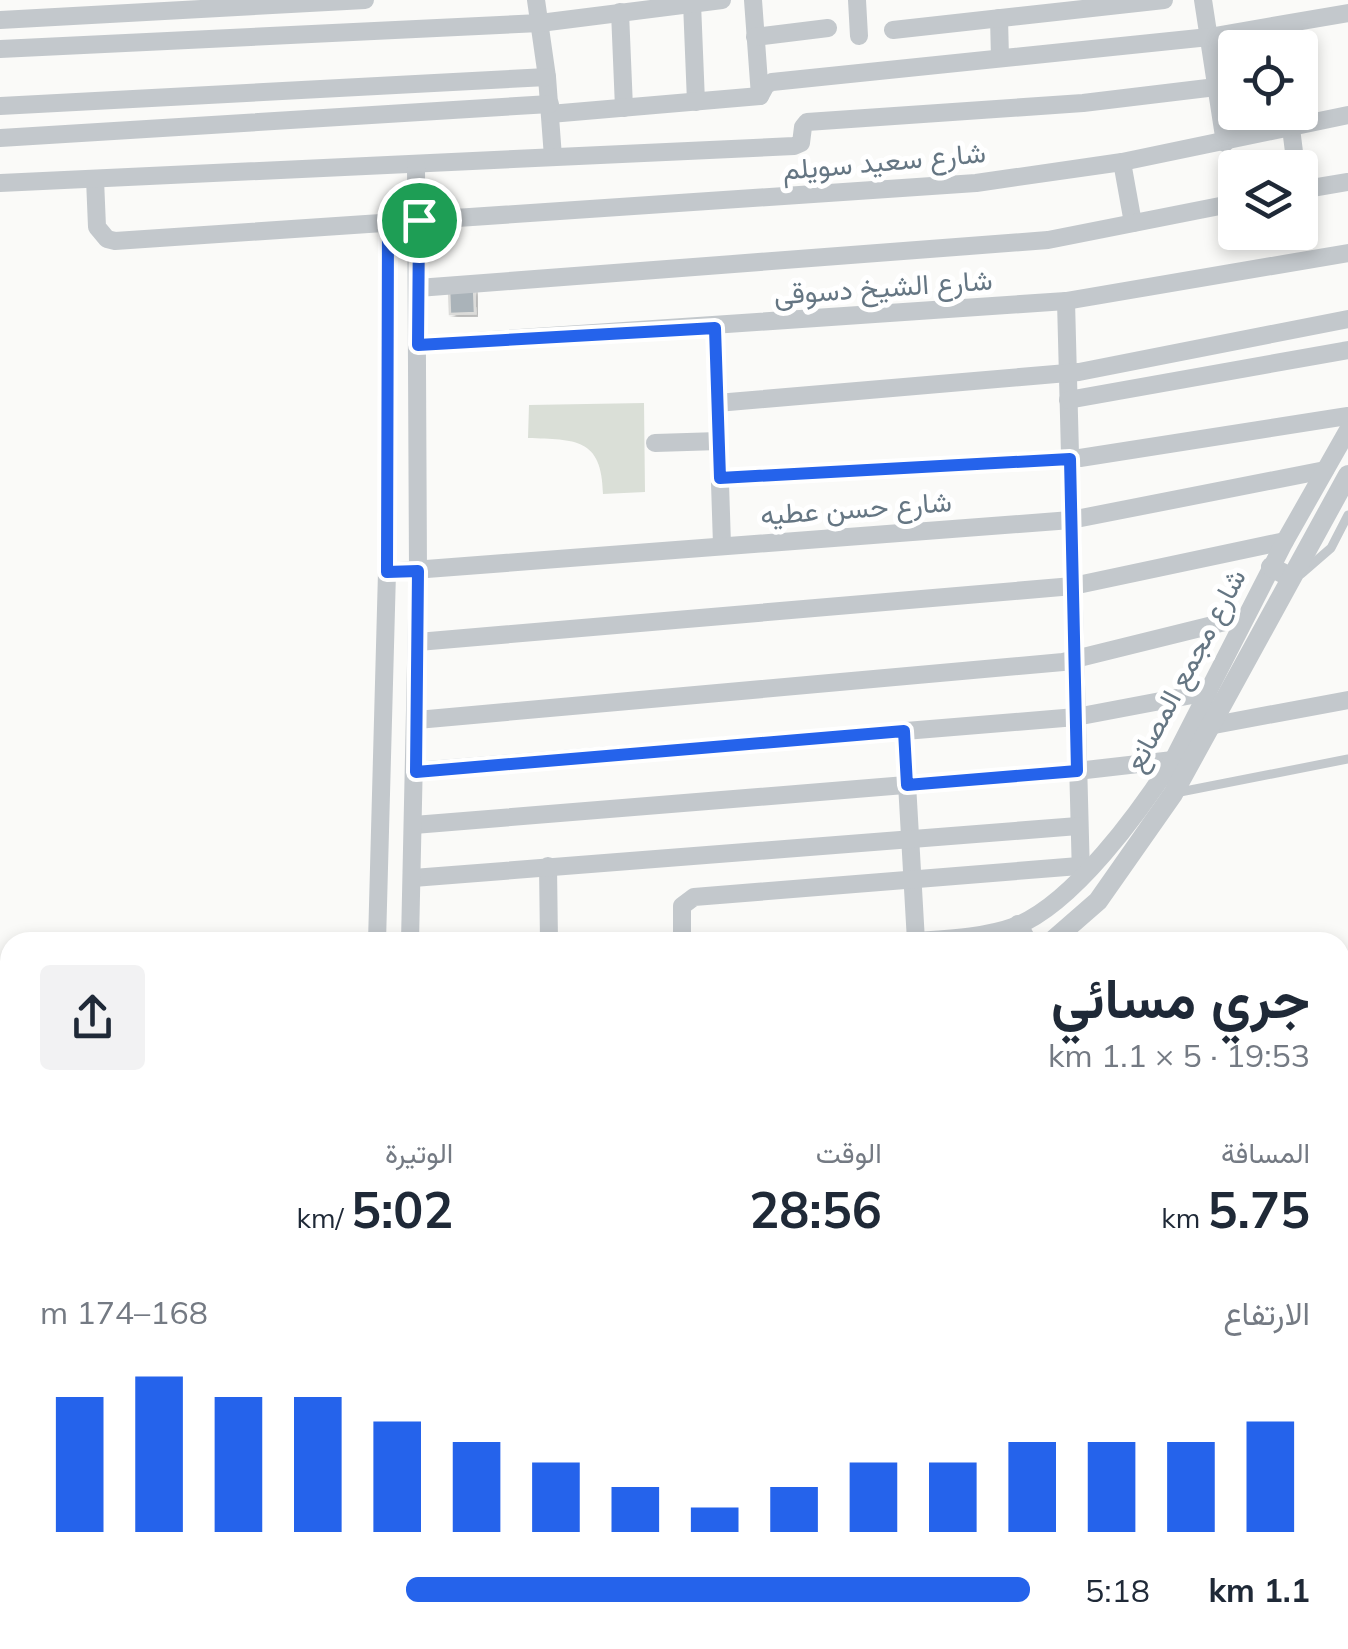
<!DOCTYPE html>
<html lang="ar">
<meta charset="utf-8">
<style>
body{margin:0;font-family:Mulish,Vazirmatn,sans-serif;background:#f2f2f3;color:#1f2937;direction:rtl;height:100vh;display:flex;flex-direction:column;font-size:38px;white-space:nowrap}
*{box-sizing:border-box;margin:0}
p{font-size:32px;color:#747a83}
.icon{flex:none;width:55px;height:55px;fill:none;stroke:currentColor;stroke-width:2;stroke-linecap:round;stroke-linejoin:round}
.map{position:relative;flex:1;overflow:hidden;direction:ltr}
.drawer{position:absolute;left:0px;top:932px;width:1350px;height:718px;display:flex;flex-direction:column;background:#fff;border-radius:30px 30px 0 0;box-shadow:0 5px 15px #0003;direction:rtl}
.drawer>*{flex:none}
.tools{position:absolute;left:1218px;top:30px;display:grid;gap:20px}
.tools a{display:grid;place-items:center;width:100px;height:100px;border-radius:10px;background:#fff;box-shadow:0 5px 15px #0003;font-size:50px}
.pin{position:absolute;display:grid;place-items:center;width:85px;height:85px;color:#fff;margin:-42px;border:5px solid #fff;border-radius:50%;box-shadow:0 2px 10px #0007}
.round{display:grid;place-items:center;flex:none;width:105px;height:105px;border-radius:10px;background:#f2f2f3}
.head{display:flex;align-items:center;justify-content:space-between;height:170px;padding:0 40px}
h1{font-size:55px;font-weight:700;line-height:75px}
.metrics{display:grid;grid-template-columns:repeat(3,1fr);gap:15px;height:170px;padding:10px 40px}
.metrics div{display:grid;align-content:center}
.metrics b{font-size:50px;font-weight:700}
.metrics small{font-size:28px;font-weight:400}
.metrics p{font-size:28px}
.chart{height:280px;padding:20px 40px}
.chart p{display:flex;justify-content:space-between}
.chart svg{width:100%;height:180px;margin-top:10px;stroke:#2563eb;stroke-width:6}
ul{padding:0 40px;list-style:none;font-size:32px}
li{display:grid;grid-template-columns:160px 120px 1fr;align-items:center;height:75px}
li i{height:25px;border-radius:12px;background:#2563eb}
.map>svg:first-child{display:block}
.built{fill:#e8e9e9}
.grass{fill:#dadfd7}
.water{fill:url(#water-ripples)}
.building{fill:#aab3b9;stroke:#dcdcda;stroke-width:2.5;filter:url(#shadow)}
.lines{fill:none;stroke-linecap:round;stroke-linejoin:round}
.primary-casing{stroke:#b5babe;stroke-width:32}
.motorway-casing{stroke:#b4b9bd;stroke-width:35}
.service{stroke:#c3c8cc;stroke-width:9}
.minor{stroke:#c3c8cc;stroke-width:18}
.tertiary{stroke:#c3c8cc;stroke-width:20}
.primary{stroke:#fff;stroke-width:28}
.motorway{stroke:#fff;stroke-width:30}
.route-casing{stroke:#fff;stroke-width:20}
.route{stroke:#2563eb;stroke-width:12}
.labels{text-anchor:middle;stroke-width:10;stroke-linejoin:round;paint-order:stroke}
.street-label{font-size:28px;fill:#657683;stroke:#fff}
</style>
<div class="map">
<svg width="1348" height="1649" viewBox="0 0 1348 1649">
<defs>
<pattern id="water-ripples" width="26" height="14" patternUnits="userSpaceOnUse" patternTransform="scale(2.5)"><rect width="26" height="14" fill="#bbc7cb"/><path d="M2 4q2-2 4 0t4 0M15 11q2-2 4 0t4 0" fill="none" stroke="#9ca6aa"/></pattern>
<filter id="shadow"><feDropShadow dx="5" dy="5" stdDeviation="2.5" flood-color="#0004"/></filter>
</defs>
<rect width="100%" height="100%" fill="#fafaf8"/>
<polygon class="built" points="0,1058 10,1058 10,1591 0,1595"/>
<path class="grass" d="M644 403 645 492 603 494C602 437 575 440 528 438L529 405Z"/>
<g class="water">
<polygon points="1348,1064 1348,1242 1340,1246 1340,1068"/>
<polygon points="67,1640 458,1640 438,1649 47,1649"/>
</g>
<polygon class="building" points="449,288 474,288 475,313 450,314"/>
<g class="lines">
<defs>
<g id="primary">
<polyline points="1340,993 1348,989"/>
<polyline points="1340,1051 1348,1047"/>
<polyline points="1340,1286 1348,1283"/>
<polyline points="1340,1311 1348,1307"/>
<polyline points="0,1607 10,1602"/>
<polyline points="0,1635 10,1631"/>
<polyline points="577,1649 596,1640"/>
<polyline points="680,1649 702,1640"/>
</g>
<polyline id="motorway" points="1340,1032 1348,1028"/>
</defs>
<use href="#primary" class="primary-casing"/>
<use href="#motorway" class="motorway-casing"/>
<g class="service">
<polyline points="1301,574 1331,548 1348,515"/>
<polyline points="1175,793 1348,759"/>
<polyline points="1340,967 1348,967"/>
<polyline points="0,1088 10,1088"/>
<polyline points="0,1295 10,1291"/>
<polyline points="0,1309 10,1332"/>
<polyline points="1097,1649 1099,1640"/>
</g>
<g class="minor">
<polyline points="536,0 547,77 553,157"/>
<polyline points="753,0 760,96"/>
<polyline points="857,0 859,36"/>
<polyline points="1203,0 1225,143"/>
<polyline points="692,3 696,102"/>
<polyline points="620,12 624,108"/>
<polyline points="999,18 1000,58"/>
<polyline points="0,20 365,0"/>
<polyline points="893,30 1164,0"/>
<polyline points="755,37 828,28"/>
<polyline points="0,49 540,23 722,0"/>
<polyline points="0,106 547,77"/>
<polyline points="1289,112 1296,168"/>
<polyline points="550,114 760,96 766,85 772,82 1209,37 1348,13"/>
<polyline points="0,138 550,104"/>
<polyline points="1122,162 1133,223"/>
<polyline points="95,179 97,227 107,239 115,241 976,183 1122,162 1348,115"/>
<polyline points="0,183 794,146 801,143 803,127 807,122 1083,103 1216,87"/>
<polyline points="1300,190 1348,182"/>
<polyline points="418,288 1048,240 1235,203"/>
<polyline points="1066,301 1081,876"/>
<polyline points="715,327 722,545"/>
<polyline points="418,345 1066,301 1348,253"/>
<polyline points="1068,400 1348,350"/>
<polyline points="717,403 1079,372 1348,319"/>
<polyline points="655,443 719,441"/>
<polyline points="720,478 1080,458 1348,416"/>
<polyline points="387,572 1071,520 1325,470"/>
<polyline points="418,642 1073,586 1285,541"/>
<polyline points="417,720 1063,662 1245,617"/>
<polyline points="1209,726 1348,700"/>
<polyline points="904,731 916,941"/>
<polyline points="416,771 1076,717 1208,692"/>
<polyline points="414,825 1077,771 1173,760"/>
<polyline points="548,866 549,942"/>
<polyline points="413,878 1078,826"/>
<polyline points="377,942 387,572 388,222"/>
<polyline points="410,942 418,571 416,164"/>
<polyline points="682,942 682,906 694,897 1079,866"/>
<path d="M902 942C939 939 980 939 1016 926 1074 903 1140 811 1173 760L1285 541 1348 430"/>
<polyline points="0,990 10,990"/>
<polyline points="1340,1636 1348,1634"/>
<polyline points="918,1640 919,1649"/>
<polyline points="1264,1640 1267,1649"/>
<polyline points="1286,1649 1322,1640"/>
</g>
<g class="tertiary">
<polyline points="1271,567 1290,577"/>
<polyline points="1018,925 1027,942"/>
<polyline points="1051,942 1098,901 1173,794 1348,475"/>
<polyline points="0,1031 10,1031"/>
</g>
<use href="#primary" class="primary"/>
<use href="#motorway" class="motorway"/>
</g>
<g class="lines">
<defs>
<polygon id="route" points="419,220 418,345 715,328 720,478 1070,459 1077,771 907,785 904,731 416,772 418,571 387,572 388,222"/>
</defs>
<use href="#route" class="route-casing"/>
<use href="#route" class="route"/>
</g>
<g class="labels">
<g class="street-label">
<text transform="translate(884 161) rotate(-5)" y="10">شارع سعيد سويلم</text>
<text transform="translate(883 287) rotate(-4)" y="10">شارع الشيخ دسوقى</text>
<text transform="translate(856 508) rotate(-4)" y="10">شارع حسن عطيه</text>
<text transform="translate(1185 670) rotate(-62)" y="10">شارع مجمع المصانع</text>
</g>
</g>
</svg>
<div class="tools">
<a><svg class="icon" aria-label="locate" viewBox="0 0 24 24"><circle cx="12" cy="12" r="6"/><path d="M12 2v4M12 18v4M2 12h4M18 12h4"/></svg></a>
<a><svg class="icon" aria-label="layers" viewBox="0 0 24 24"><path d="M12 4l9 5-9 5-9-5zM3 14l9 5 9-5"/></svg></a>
</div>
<div class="pin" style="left:419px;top:220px;background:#1e9e55"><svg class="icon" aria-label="arrive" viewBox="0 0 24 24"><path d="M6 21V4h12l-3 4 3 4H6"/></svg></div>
<section class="drawer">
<div class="head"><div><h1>جري مسائي</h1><p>19:53 · 5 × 1.1 km</p></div><a class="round"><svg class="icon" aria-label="share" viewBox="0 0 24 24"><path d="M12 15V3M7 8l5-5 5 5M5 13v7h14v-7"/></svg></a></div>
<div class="metrics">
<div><p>المسافة</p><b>5.75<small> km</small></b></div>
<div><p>الوقت</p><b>28:56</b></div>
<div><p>الوتيرة</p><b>5:02<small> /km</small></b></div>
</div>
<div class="chart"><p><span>الارتفاع</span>168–174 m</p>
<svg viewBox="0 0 160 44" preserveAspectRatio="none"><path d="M5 44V11M15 44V6M25 44V11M35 44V11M45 44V17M55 44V22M65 44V27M75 44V33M85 44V38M95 44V33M105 44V27M115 44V27M125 44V22M135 44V22M145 44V22M155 44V17"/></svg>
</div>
<ul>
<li><b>1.1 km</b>5:18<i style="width:63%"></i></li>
</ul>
</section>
</div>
